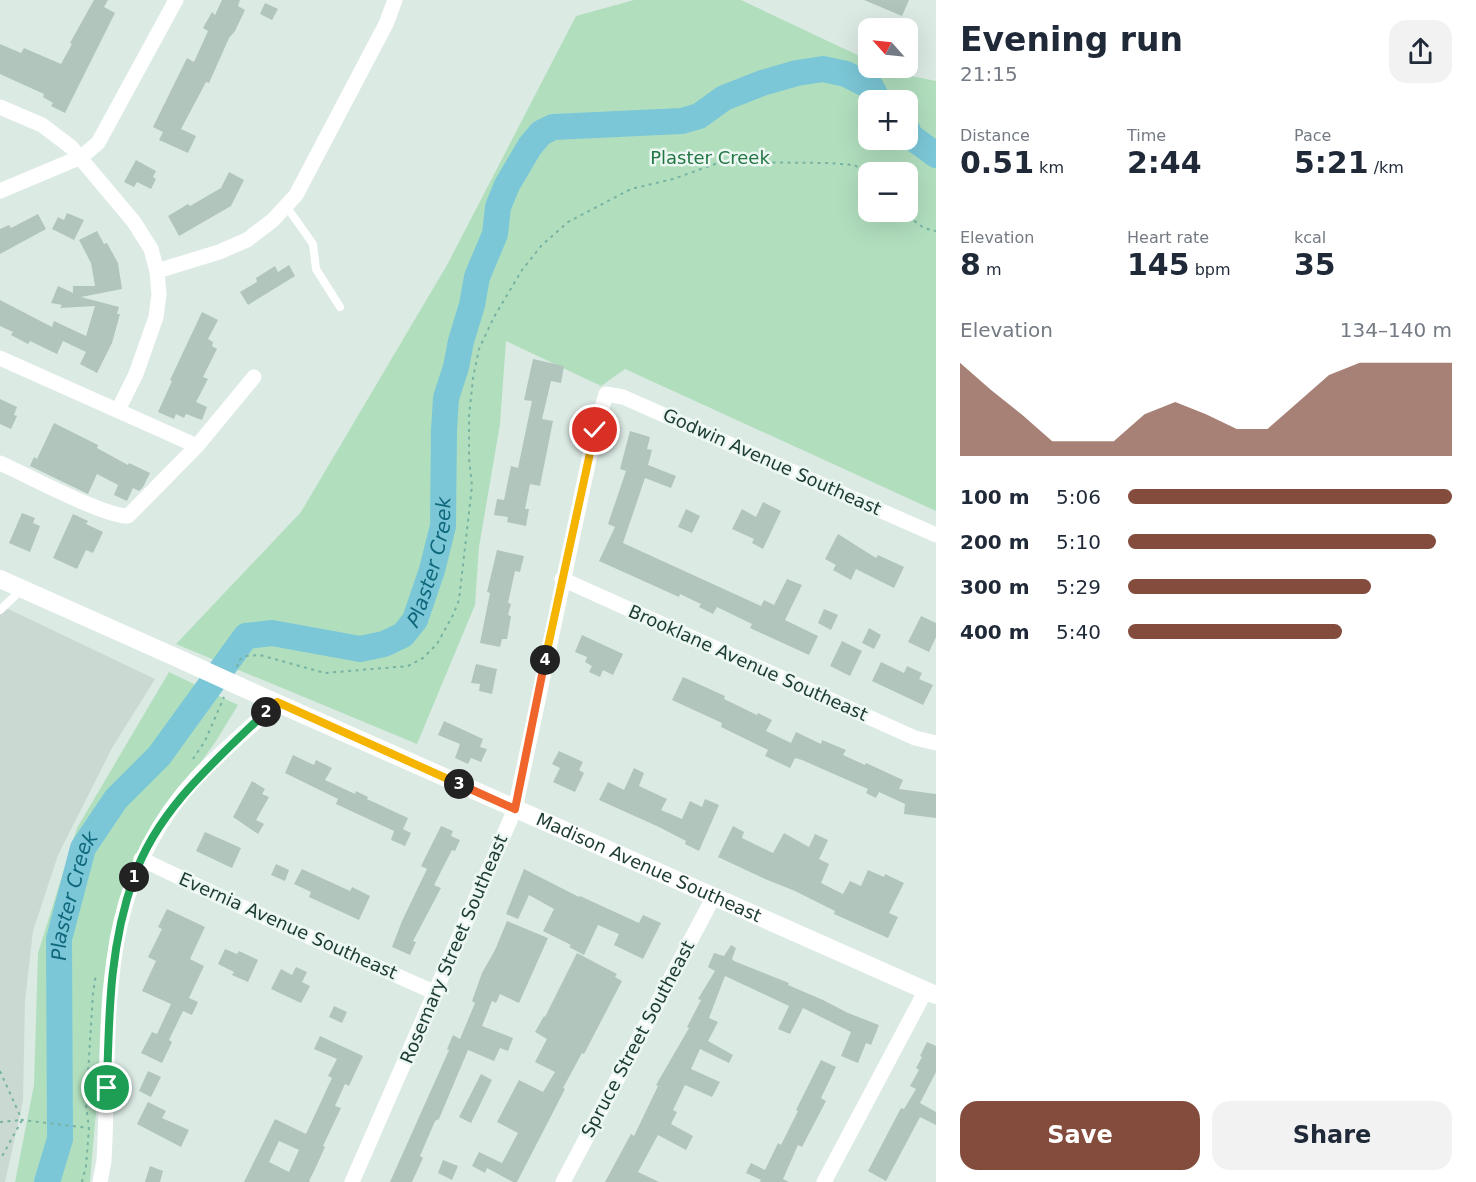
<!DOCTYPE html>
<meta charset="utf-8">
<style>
body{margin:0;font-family:"DejaVu Sans",sans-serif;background:#f2f2f3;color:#1f2937;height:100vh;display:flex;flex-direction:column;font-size:22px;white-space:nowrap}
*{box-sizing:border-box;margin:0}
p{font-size:20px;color:#747a83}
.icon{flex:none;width:33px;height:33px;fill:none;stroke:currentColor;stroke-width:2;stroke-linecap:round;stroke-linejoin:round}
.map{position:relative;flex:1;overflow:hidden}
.sheet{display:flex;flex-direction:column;background:#fff;width:540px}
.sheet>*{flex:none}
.needle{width:39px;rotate:297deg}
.controls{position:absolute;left:858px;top:18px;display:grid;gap:12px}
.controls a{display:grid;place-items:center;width:60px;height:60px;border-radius:12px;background:#fff;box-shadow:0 6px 24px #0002;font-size:30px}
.pin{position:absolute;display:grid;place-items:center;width:51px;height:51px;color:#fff;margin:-26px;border:3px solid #fff;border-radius:50%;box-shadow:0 2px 6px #0007}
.km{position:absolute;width:30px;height:30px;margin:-15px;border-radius:50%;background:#222;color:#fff;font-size:16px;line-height:30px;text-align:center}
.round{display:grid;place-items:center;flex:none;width:63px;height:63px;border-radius:18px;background:#f2f2f3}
.head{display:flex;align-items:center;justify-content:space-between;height:102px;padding:0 24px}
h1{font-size:33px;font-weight:800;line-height:45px}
.metrics{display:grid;grid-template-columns:repeat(3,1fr);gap:9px;height:102px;padding:6px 24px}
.metrics div{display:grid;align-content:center}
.metrics b{font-size:30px;font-weight:800}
.metrics small{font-size:16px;font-weight:400}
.metrics p{font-size:16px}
.chart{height:168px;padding:12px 24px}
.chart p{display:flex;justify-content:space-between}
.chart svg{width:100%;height:108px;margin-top:6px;fill:#844c3d;opacity:.7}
.button{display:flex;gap:12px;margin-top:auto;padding:12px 24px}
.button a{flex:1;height:69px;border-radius:18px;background:#844c3d;color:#fff;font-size:24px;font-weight:800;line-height:69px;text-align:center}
.button a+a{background:#f2f2f3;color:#1f2937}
ul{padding:0 24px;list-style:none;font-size:20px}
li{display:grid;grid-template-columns:96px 72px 1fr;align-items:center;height:45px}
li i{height:15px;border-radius:8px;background:#844c3d}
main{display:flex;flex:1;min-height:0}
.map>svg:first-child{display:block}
.built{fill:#cadad3}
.green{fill:#b1dfbe;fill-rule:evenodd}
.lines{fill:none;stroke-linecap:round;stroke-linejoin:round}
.river{stroke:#7bc7d7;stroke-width:26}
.building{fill:#b1c5bd;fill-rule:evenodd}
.path{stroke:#78b2a1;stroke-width:2;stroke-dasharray:3 4.5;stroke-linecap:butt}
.service{stroke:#fff;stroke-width:8}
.minor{stroke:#fff;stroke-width:15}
.tertiary{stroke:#fff;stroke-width:18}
.tertiary-bridge{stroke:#fff;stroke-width:18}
.split-1-casing{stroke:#fff;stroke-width:12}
.split-2-casing{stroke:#fff;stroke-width:12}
.split-3-casing{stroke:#fff;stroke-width:12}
.split-4-casing{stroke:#fff;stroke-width:12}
.split-5-casing{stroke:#fff;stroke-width:12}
.split-1{stroke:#22a559;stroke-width:8}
.split-2{stroke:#22a559;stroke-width:8}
.split-3{stroke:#f5b400;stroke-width:8}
.split-4{stroke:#f0652b;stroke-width:8}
.split-5{stroke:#f5b400;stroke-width:8}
.labels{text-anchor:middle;stroke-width:5;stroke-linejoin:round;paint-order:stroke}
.park-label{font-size:18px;fill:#227644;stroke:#ecf7f2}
.street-label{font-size:18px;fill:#1c3b33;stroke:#ecf7f2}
.water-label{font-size:20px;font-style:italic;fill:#10687c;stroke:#ecf7f2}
</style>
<main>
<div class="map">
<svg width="936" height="1182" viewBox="0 0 936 1182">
<rect width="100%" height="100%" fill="#dceae4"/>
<polygon class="built" points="0,605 155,679 112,748 58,855 33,931 25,1001 23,1101 5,1182 0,1182"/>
<g class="green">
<path d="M634 0H741L868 60V68H884L896 73 936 81V511L625 369 601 386 506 341 500 424 479 547 475 605 417 744 176 644 301 512 447 265 576 16ZM868 100H908V140H868ZM868 172H908V212H868Z"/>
<polygon points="169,672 238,705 216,741 155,826 133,865 110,936 102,994 97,1100 90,1182 15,1182 34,1085 38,953 77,828"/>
</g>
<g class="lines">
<g class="river">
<polyline points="908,131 910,136 936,155"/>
<path id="s1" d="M47 1182 60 1139 59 939 83 848 116 799 159 756 246 636 272 633 360 649 384 644 403 635 415 620 432 570 443 526 444 430 446 398 456 367 461 341 472 305 477 277 495 234 498 207 507 185 530 146 541 133 553 127 682 121 699 116 724 98 762 83 797 73 823 69 846 74 871 87 878 100"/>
</g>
</g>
<g class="building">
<polygon points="94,0 108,0 104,7 115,13 65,113 51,106 53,103 43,97 44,94 0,74 0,44 21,53 24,48 61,64 72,44 70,43"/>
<polygon points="222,0 240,0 238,6 245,10 235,31 229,38 209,83 206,82 181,129 196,136 188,153 159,140 163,132 153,127 187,58 194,62 208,31 203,28 212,12 215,15"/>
<polygon points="864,0 909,0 902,16"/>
<polygon points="265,3 278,9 272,20 260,14"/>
<polygon points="136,160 156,171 153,177 156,179 151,189 137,182 134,187 124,182"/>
<polygon points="229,172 244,180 231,206 179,236 168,216 188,204 190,206 221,188"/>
<polygon points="67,213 84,220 74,240 52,229 58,217 64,220"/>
<polygon points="38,214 46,229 0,254 0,229 9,225 11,228"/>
<polygon points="97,231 104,244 107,243 118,263 122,289 81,297 119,307 117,314 120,314 112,343 97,373 80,364 86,352 63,341 57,354 30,341 28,344 11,335 13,332 0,326 0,300 52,327 54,321 86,336 95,306 60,308 62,305 51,303 58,286 73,293 73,286 95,286 91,263 79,240"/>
<polygon points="289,265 295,276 248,305 240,292 257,282 256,278 275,266 278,272"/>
<polygon points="202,312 218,320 208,339 213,342 212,346 217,349 203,377 208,379 196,402 207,407 202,420 186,414 184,418 176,414 174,419 158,412 172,381 170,380"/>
<polygon points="533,359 564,366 561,383 551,381 542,419 553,421 540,486 530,484 525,509 529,509 526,526 507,522 508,517 494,515 497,499 504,500 511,466 518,468 532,401 524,400"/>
<polygon points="0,399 17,407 14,415 17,416 11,429 0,424"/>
<polygon points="54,423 98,445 97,448 128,465 129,463 150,473 143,487 139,491 133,488 127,501 114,495 118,485 97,474 88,494 30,466 34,457 37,459"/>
<polygon points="630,431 650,437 647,449 652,450 648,465 676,476 671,488 645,478 623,543 761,606 764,600 774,605 787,579 802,585 785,620 818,636 809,655 750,628 752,624 717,607 713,614 699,607 701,604 680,594 679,597 599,561 615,527 608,524 626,471 620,469"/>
<polygon points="763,502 781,511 763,549 752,543 754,539 732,529 742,509 756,517"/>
<polygon points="686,509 700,516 692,533 678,527"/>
<polygon points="22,513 35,518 33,523 40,526 30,552 9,543"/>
<polygon points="73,514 88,521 86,524 103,532 93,553 86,550 77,569 53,558"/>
<polygon points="838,534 876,558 878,555 904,567 894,588 856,569 851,580 833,570 836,565 825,559"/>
<polygon points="497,550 524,556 520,572 515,571 508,603 511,604 508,615 511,616 507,639 502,639 500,647 480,643 490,593 487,592"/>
<polygon points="824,609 838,615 831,630 818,623"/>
<polygon points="921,616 936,623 936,637 929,652 908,642"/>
<polygon points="869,628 881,635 874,649 862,643"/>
<polygon points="582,635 623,654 613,675 603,670 600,677 589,672 592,666 585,662 587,657 575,652"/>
<polygon points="842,641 862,651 850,676 830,666"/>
<polygon points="881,662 904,673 907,666 922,673 919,679 933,685 923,705 872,681"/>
<polygon points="476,664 497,669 492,694 479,691 480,684 471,683"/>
<polygon points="683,677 725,696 724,699 757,715 758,713 772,720 766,731 791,743 796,732 821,744 822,740 846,750 843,755 865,765 866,763 903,780 899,789 936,794 936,818 904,814 905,804 879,792 876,798 866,793 868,789 802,760 795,758 790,768 765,756 768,750 721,727 722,723 672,700"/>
<polygon points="444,721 483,739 480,747 487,749 481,762 471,758 468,764 455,758 460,744 438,735"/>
<polygon points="559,751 583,762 579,770 584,773 575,792 553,782 560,768 552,764"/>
<polygon points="293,755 314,765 316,760 332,768 325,780 355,794 356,791 368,797 367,799 408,818 403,829 411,833 405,846 391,840 394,831 336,804 338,799 285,773"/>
<polygon points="634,768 644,773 639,786 667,799 661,810 682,819 690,801 702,807 705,799 719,805 699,851 685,844 686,841 659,827 599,800 608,782 624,790"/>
<polygon points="252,781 265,789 262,794 269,797 256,820 264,824 258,834 233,817"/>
<polygon points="441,826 453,831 451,836 460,840 455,851 452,850 434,885 441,888 413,941 416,942 410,955 392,947 402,921 427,869 421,866"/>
<polygon points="733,826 744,832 742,838 773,853 784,833 809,847 815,834 828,840 819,859 829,864 821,883 843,894 850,881 861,886 868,870 884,877 885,874 904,883 889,913 898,917 888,938 834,914 835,911 795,891 765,879 718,857"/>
<polygon points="205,832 241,848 232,868 196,851"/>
<polygon points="276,864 289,870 285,881 271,875"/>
<polygon points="302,869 350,891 352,887 370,896 359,920 309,897 311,892 294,884"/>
<polygon points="524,869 579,897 580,896 639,923 643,915 661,923 643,959 614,945 619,934 598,925 584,955 569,947 571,945 543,931 554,909 529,895 518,919 506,914"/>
<polygon points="167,909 205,927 190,959 204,966 189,998 198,1002 192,1015 183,1011 169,1040 172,1042 162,1063 141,1053 152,1032 157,1034 171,1004 142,991 156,961 148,957 162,929 158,927"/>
<polygon points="507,921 548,938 519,1003 500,994 496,1003 492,1001 482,1026 513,1038 508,1051 500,1048 494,1061 468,1050 439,1119 435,1121 420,1156 423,1158 412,1182 390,1182 449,1050 447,1049 453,1035 460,1039 475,1003 472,1001 482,973 495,950"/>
<polygon points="731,945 736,948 732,959 734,961 789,983 788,985 823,1000 848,1013 879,1025 871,1045 866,1043 858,1063 841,1056 851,1032 803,1008 790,1034 778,1029 789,1006 725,976 709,1018 718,1022 708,1041 733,1055 729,1063 700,1049 691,1069 720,1082 712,1097 685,1085 673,1110 677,1112 671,1124 693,1136 686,1150 658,1135 638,1172 659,1182 605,1182 631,1134 634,1136 658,1086 656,1085 689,1028 687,1027 701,1000 698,999 715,971 708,967 714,953 724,956"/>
<polygon points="225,949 237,954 239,951 258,960 248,982 232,975 234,972 218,964"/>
<polygon points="577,953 617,974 615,977 622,981 584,1054 582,1053 563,1088 565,1089 517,1182 513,1182 487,1168 485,1173 472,1166 479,1152 502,1163 518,1133 497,1122 519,1080 543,1092 555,1072 535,1062 547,1039 535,1032 544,1016 545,1017"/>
<polygon points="296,967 307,972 302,982 310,986 301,1003 271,989 281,969 292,975"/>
<polygon points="334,1006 347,1012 342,1023 329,1017"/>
<path d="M320 1036 363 1056 349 1086 345 1084 335 1106 341 1108 323 1146 325 1147 315 1169 309 1181 311 1182H244L275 1119 306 1134 332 1078 328 1076 337 1059 314 1049ZM279 1141 299 1150 289 1172 269 1162Z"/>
<polygon points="927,1042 936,1046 936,1072 920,1103 936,1112 936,1125 920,1117 886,1181 868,1171 901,1108 904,1109 916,1089 910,1086 919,1070 916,1068 922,1057 920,1056"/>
<polygon points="821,1060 836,1067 821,1098 826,1101 802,1147 798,1145 783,1179 789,1182 760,1182 761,1180 746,1173 751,1163 765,1170 778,1143 781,1145 798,1111 796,1110"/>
<polygon points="148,1071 161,1077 151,1097 139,1091"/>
<polygon points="481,1074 492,1080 471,1123 459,1117"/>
<polygon points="148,1102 166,1111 162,1118 189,1130 181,1147 137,1124"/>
<polygon points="443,1160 458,1166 452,1180 438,1173"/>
<polygon points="150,1166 163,1171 160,1182 145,1182"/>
</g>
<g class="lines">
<g class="path">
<polyline points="902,212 924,228 936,231"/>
<polyline points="237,667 239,660 246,656 260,655 325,673 408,666 423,658 437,644 453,615 459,600 472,486 469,458 469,416 473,378 479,349 494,317 522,270 542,245 568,222 631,189 673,179 721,162 828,163 854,165 868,173"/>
<polyline points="193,759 205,741 224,697"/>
<polyline points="0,1071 22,1120 89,1128"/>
<polyline points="0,1122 22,1120 0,1160"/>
<polyline points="82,1182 86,1166 89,1128 86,1105 93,993 96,974"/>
</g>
<g class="service">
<polyline points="286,206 313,244 316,269 340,307"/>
<polyline points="0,610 22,589"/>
</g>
<g class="minor">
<polyline points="0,107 42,125 71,147 134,222 151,249 157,271 159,294 156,317 136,374 118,410"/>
<polyline points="0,191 81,157 98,143 176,0"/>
<polyline points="157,271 219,252 247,240 273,220 296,195 386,24 395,0"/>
<polyline points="0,358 197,446"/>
<path d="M0 463C25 474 105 517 128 516L197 446 254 377"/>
<polyline points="562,579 915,738 936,743"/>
<polyline points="141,859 240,906 436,993"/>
<path d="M100 1182 104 1161C112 1020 92 890 197 777 222 751 251 727 277 702"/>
<polyline points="352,1182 515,809 595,431 606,394 623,397 936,535"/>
<polyline points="563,1182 714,896"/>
<polyline points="824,1182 926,990"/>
</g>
<g class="tertiary">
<polyline points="0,579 184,661"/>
<path id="s2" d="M241 687 936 995"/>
</g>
<polyline class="tertiary-bridge" points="184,661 241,687"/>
</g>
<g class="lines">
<defs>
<path id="split-1" d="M107 1088C109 1015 109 947 134 877"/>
<path id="split-2" d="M134 877C158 809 215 761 266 712"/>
<polyline id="split-3" points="266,712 277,702 459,784"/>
<polyline id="split-4" points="459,784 515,809 545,660"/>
<polyline id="split-5" points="545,660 595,430"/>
</defs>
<use href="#split-1" class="split-1-casing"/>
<use href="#split-2" class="split-2-casing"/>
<use href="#split-3" class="split-3-casing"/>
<use href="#split-4" class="split-4-casing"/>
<use href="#split-5" class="split-5-casing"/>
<use href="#split-1" class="split-1"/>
<use href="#split-2" class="split-2"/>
<use href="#split-3" class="split-3"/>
<use href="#split-4" class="split-4"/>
<use href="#split-5" class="split-5"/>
</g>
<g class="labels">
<g class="park-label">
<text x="710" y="164">Plaster Creek</text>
</g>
<g class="street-label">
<text transform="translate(772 462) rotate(24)" y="6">Godwin Avenue Southeast</text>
<text transform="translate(748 663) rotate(24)" y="6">Brooklane Avenue Southeast</text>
<text dy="6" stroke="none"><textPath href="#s2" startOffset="446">Madison Avenue Southeast</textPath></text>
<text transform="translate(288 926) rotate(24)" y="6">Evernia Avenue Southeast</text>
<text transform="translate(454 949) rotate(-67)" y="6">Rosemary Street Southeast</text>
<text transform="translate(638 1039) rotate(-62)" y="6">Spruce Street Southeast</text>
</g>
<g class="water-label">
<text dy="7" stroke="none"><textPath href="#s1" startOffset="848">Plaster Creek</textPath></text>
<text dy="7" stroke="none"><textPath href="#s1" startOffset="290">Plaster Creek</textPath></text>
</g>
</g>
</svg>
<div class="controls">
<a><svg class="needle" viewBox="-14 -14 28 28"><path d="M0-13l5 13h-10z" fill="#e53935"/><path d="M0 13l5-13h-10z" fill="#747a83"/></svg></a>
<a>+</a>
<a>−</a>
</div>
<div class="pin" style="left:107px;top:1088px;background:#1e9e55"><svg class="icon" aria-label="arrive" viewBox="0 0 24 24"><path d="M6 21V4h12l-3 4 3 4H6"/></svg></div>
<div class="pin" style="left:595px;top:430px;background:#d93025"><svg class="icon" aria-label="check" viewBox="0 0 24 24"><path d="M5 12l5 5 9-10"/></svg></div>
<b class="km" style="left:134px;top:877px">1</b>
<b class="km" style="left:266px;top:712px">2</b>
<b class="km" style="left:459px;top:784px">3</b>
<b class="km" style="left:545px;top:660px">4</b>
</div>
<section class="sheet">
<div class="head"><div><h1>Evening run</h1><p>21:15</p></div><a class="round"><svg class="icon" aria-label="share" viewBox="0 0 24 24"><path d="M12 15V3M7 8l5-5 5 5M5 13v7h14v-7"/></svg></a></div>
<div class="metrics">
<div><p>Distance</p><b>0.51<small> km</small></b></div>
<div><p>Time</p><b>2:44</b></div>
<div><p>Pace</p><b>5:21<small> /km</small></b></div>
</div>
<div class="metrics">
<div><p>Elevation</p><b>8<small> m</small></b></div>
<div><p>Heart rate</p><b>145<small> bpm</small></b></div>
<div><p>kcal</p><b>35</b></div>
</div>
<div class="chart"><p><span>Elevation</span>134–140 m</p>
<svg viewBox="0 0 160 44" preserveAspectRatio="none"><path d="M0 44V6L10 17L20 27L30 38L40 38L50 38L60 27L70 22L80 27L90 33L100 33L110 22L120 11L130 6L140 6L150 6L160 6V44z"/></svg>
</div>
<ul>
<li><b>100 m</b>5:06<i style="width:100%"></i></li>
<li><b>200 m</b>5:10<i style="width:95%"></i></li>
<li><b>300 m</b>5:29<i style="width:75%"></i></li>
<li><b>400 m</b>5:40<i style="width:66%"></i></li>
</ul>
<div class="button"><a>Save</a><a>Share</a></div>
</section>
</main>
